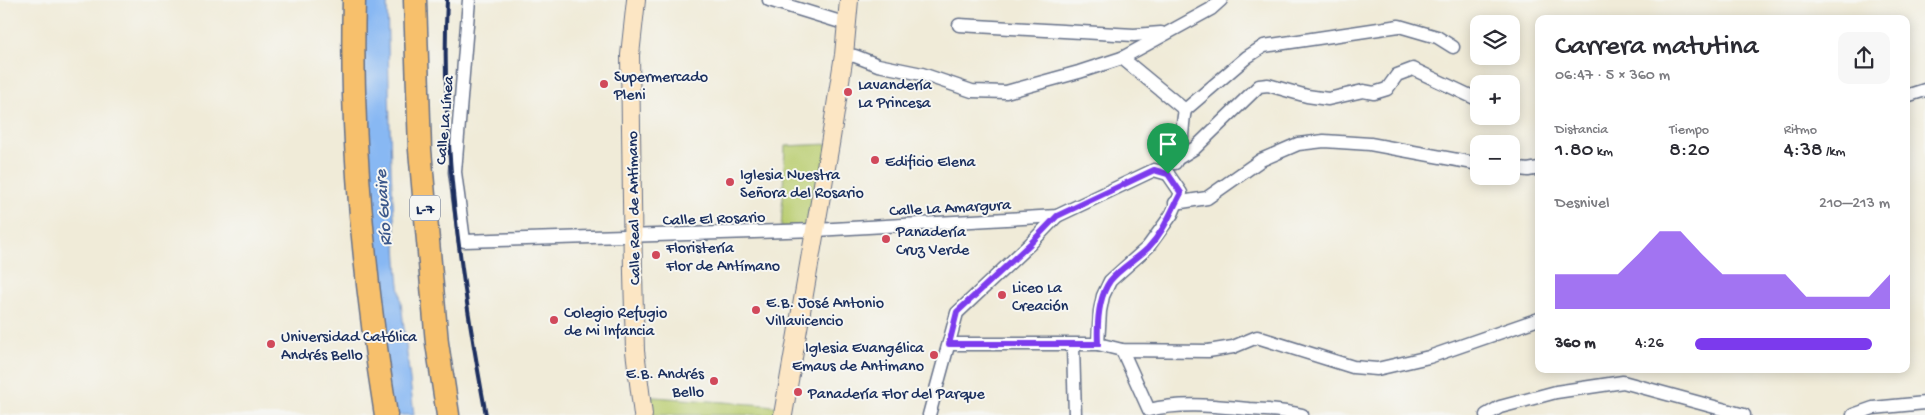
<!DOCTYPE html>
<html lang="es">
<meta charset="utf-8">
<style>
body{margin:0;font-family:"Gochi Hand",sans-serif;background:#f7f7f7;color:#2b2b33;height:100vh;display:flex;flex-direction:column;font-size:19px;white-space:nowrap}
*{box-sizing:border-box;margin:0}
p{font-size:16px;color:#7c7c81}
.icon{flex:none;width:28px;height:28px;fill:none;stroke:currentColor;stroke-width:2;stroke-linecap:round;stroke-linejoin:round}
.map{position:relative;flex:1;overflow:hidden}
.drawer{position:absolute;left:1535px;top:15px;width:375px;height:358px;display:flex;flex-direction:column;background:#fff;border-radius:10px;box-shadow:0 2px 12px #0003}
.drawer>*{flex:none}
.tools{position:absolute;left:1470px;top:15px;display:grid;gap:10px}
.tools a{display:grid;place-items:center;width:50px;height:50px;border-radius:10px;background:#fff;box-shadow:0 2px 12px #0003;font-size:25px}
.pin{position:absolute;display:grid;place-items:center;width:42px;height:42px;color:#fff;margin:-51px -21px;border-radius:50% 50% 50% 0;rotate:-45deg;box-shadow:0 0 5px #0007}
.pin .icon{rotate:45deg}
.round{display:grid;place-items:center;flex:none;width:52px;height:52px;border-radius:10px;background:#f7f7f7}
.summary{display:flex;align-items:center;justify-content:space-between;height:85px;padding:0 20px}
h1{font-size:28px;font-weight:600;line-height:38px}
.stats{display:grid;grid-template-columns:repeat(3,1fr);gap:8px;height:85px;padding:5px 20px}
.stats div{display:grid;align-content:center}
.stats b{font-size:21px;font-weight:600}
.stats small{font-size:14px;font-weight:400}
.stats p{font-size:14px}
.chart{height:140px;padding:10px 20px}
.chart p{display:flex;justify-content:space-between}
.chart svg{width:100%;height:90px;margin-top:5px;fill:#7c3aed;opacity:.7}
ul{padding:0 20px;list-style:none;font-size:16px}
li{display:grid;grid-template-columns:80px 60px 1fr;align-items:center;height:38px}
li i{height:12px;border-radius:6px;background:#7c3aed}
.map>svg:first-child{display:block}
.green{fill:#bacd71;stroke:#6a7e68}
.water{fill:#88b8f3;stroke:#5274a8}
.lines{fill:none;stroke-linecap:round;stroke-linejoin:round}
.street-casing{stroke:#667189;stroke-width:15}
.secondary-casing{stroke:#667189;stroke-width:20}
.highway-casing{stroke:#667189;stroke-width:25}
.street{stroke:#fff;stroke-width:12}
.secondary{stroke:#fce6c4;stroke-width:18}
.highway{stroke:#f7c06c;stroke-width:22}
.rail{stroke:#1b2f5e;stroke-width:4}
.route-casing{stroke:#fff;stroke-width:10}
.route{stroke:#7c3aed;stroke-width:6}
.poi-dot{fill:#d1495b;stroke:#f6f6f2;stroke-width:2}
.labels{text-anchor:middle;stroke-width:4;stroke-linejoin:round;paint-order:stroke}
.shield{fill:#f6f6f2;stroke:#5d6b8a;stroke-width:1}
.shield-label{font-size:15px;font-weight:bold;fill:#1b2f5e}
.poi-label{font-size:16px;fill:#1b2f5e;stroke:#f6f6f2;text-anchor:start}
.street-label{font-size:16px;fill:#1b2f5e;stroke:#f6f6f2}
.water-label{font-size:18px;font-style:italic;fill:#3c588b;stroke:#f6f6f2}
</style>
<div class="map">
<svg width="1925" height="415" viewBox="0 0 1925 415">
<rect width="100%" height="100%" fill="#f6f6f2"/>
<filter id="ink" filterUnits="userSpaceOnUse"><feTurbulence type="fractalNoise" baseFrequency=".02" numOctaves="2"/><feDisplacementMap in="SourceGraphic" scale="10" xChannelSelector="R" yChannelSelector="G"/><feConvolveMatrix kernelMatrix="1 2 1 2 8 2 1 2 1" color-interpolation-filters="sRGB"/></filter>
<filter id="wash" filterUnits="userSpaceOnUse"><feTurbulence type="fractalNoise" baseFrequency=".0096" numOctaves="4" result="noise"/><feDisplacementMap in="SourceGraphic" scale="20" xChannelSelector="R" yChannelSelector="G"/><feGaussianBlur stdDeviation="1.12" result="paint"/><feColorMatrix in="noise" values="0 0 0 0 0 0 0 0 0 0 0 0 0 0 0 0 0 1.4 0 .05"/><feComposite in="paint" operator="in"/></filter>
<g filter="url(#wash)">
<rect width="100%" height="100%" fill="#f0ebd8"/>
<g class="green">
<polygon points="830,144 816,230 781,231 785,146"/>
<polygon points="641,396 765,405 780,407 778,415 645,415"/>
</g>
<polygon class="water" points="362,0 387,0 391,170 398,276 414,415 389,415 367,171"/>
</g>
<g filter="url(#ink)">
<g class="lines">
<defs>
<g id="street">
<polyline points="469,0 455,172 464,241 816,230 1057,216 1154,170 1168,174"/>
<polyline points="769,0 847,24"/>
<polyline points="959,25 1134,35 1161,33"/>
<polyline points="844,55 855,56 878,65 922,74 972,91 1006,92 1079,72 1122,58 1211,9 1221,0"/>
<path d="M1122 58 1185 110C1181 128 1184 148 1175 163"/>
<polyline points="1906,96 1925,90"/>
<polyline points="1185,110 1247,57 1264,46 1399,26 1437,37 1453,47"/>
<polyline points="1177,159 1195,148 1259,86 1268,85 1307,96 1328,99 1363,91 1374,93 1387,89 1397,75 1413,69 1479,100"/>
<polyline points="1511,168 1528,170 1539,168"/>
<polyline points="1175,203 1207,198 1261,160 1298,144 1324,141 1370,144 1479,164"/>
<polyline points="949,344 1098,344 1122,350 1208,351 1233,347 1257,337 1353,367 1377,369 1429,357 1539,319"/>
<polyline points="1098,344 1100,311 1103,296 1110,281 1148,247 1172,214 1181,193 1168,174"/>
<polyline points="1073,346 1075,415"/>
<path d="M1122 350 1149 410C1182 402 1215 406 1249 409 1267 410 1284 410 1302 415"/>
<polyline points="929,415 957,313 1030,244 1057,216"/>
<polyline points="1486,415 1500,407 1556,392 1623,382 1744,415"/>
<polyline points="1853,415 1873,408 1925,403"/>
</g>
<g id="secondary">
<polyline points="636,0 630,55 633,273 635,351 643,415"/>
<polyline points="783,415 830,144 844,55 849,0"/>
</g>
<g id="highway">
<path d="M354 0C350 139 364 278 386 415"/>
<polyline points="415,0 420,150 437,343 448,415"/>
</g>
</defs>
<use href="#street" class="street-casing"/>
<use href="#secondary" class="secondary-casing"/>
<use href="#highway" class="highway-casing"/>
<use href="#street" class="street"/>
<use href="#secondary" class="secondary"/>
<use href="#highway" class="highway"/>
<path class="rail" d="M447 0C440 137 461 280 486 415"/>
</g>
</g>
<g class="lines" filter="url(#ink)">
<defs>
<path id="route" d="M1154 170 1168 174 1181 193C1170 213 1165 230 1148 248 1136 260 1120 268 1110 281 1098 298 1097 324 1098 344H949L957 312 1030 244 1057 216Z"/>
</defs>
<use href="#route" class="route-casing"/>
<use href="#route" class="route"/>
</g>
<g class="poi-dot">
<circle cx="604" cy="84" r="5"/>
<circle cx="848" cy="92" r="5"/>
<circle cx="875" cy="160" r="5"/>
<circle cx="730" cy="182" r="5"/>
<circle cx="886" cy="239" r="5"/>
<circle cx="656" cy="255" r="5"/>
<circle cx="1002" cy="295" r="5"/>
<circle cx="756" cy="310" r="5"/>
<circle cx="554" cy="320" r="5"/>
<circle cx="271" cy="344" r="5"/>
<circle cx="934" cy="355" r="5"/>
<circle cx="714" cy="381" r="5"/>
<circle cx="798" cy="392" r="5"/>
</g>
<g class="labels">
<rect class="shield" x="410" y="195.5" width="30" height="25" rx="4"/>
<g class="shield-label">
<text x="425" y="213">L-7</text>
</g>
<g class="poi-label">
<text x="614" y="81">Supermercado<tspan x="614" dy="18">Pleni</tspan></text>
<text x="858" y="89">Lavandería<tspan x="858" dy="18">La Princesa</tspan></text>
<text x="885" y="166">Edificio Elena</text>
<text x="740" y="179">Iglesia Nuestra<tspan x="740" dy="18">Señora del Rosario</tspan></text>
<text x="896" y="236">Panadería<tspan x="896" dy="18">Cruz Verde</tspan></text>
<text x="666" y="252">Floristería<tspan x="666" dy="18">Flor de Antímano</tspan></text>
<text x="1012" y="292">Liceo La<tspan x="1012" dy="18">Creación</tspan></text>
<text x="766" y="307">E.B. José Antonio<tspan x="766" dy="18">Villavicencio</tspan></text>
<text x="564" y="317">Colegio Refugio<tspan x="564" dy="18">de Mi Infancia</tspan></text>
<text x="281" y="341">Universidad Católica<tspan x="281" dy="18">Andrés Bello</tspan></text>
<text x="924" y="352" text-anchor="end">Iglesia Evangélica<tspan x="924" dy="18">Emaus de Antimano</tspan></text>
<text x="704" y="378" text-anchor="end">E.B. Andrés<tspan x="704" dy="18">Bello</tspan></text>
<text x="808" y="398">Panadería Flor del Parque</text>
</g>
<g class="street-label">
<text transform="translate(443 120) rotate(-85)" y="6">Calle La Línea</text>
<text transform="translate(950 206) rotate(-3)" y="6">Calle La Amargura</text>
<text transform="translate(632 208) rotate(-91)" y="6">Calle Real de Antímano</text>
<text transform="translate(714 217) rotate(-2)" y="6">Calle El Rosario</text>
</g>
<g class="water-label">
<text transform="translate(382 208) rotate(-94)" y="6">Río Guaire</text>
</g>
</g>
</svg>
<div class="tools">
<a><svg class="icon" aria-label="layers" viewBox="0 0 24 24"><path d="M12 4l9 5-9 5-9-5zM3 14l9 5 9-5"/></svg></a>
<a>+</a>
<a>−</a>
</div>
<div class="pin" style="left:1168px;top:174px;background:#1e9e55"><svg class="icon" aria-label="arrive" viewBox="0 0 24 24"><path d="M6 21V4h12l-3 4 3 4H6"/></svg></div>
<section class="drawer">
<div class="summary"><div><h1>Carrera matutina</h1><p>06:47 · 5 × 360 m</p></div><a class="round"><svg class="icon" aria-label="share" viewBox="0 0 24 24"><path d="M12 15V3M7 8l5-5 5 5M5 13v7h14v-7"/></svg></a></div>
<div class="stats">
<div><p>Distancia</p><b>1.80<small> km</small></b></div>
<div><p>Tiempo</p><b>8:20</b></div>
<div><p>Ritmo</p><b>4:38<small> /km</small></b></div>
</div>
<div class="chart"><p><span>Desnivel</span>210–213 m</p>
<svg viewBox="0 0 160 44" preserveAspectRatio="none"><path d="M0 44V27L10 27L20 27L30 27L40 17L50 6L60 6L70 17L80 27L90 27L100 27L110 27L120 38L130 38L140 38L150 38L160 27V44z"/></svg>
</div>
<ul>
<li><b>360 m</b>4:26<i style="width:91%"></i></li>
</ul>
</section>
</div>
